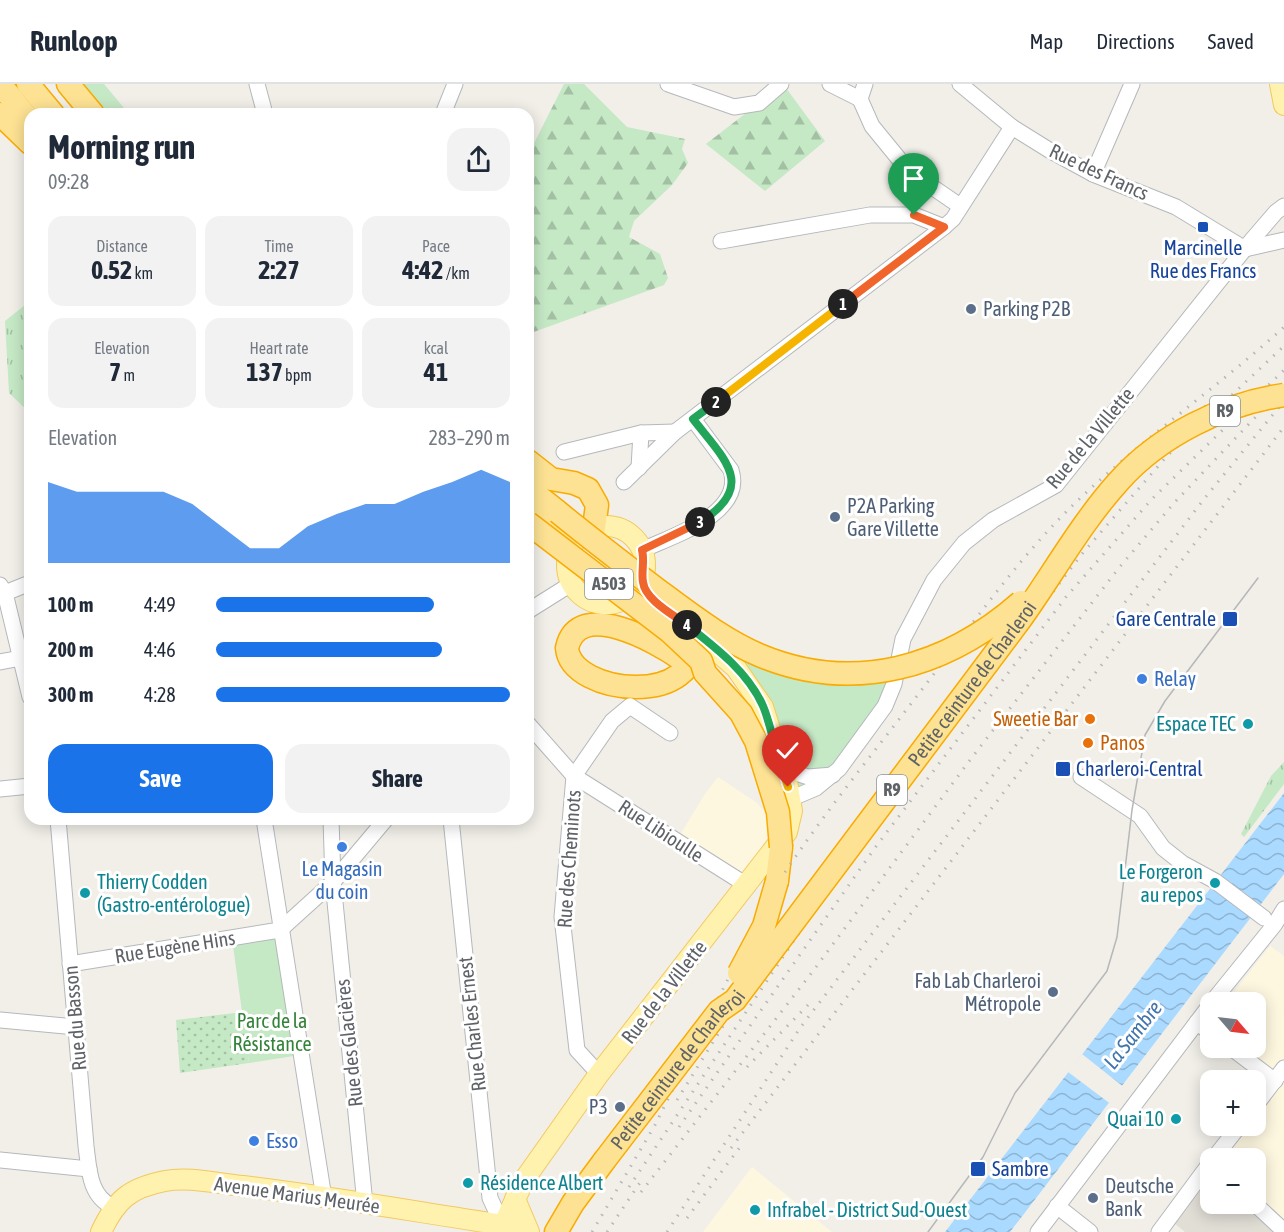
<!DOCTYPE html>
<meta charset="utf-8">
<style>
body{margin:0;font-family:"Asap Condensed",sans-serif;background:#f2f2f3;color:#1f2937;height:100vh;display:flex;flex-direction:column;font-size:22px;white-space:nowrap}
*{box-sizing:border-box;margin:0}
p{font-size:20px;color:#747a83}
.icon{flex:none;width:33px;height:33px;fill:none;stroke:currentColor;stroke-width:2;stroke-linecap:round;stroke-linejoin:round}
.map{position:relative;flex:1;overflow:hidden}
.drawer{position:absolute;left:24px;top:24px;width:510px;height:717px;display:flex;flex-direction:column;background:#fff;border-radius:18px;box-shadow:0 3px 15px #0003}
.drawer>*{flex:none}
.needle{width:39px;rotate:118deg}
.buttons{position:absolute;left:1200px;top:908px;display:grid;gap:12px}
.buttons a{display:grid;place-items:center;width:66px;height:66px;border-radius:12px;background:#fff;box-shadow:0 3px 15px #0003;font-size:30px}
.pin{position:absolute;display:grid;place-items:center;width:51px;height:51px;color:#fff;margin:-62px -26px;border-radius:50% 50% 50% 0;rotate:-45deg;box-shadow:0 0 6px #0007}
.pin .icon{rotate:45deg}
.km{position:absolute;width:30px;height:30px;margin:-15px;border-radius:50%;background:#222;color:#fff;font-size:16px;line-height:30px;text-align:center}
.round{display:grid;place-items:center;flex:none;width:63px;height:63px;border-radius:18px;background:#f2f2f3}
.head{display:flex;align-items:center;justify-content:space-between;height:102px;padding:0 24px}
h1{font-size:33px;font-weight:700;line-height:45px}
.figures{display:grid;grid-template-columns:repeat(3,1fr);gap:9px;height:102px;padding:6px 24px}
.figures div{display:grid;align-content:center;border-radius:15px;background:#f2f2f3;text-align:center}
.figures b{font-size:26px;font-weight:700}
.figures small{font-size:16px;font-weight:400}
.figures p{font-size:16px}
.chart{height:168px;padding:12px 24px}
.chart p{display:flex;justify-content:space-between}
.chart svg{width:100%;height:108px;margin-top:6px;fill:#1a73e8;opacity:.7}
.action{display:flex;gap:12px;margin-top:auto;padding:12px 24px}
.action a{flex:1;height:69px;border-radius:18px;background:#1a73e8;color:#fff;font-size:24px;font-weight:700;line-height:69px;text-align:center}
.action a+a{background:#f2f2f3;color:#1f2937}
ul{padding:0 24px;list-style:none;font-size:20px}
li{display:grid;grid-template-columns:96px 72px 1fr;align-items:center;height:45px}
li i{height:15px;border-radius:8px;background:#1a73e8}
header{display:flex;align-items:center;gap:36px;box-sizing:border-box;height:84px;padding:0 30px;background:#fff;border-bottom:2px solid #e0e1e3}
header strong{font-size:28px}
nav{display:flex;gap:33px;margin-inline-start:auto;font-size:21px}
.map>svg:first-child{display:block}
.commercial{fill:#fef7e0}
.education{fill:#e1ded6}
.grass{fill:url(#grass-tufts)}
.forest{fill:url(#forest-firs)}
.park{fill:#c5e8c5}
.garden{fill:url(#garden-dots)}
.water{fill:url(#water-waves)}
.pier{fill:#f1efe8}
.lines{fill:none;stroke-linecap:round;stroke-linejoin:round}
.minor-casing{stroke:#b5b8bc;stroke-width:17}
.major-casing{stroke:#f2c960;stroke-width:22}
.highway-casing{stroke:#f9ab00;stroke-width:25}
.minor{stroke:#fff;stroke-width:15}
.major{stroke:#fff2af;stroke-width:20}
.highway{stroke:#fde293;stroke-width:22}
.tram{stroke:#b6b7b8;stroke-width:1.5}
.rail{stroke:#b6b7b8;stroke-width:3;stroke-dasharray:1.5 8;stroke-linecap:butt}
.highway-bridge-casing{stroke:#f9ab00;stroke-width:25;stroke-linecap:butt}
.highway-bridge{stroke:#fde293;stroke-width:22}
.split-1-casing{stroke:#fff;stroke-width:12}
.split-2-casing{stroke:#fff;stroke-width:12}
.split-3-casing{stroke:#fff;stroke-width:12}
.split-4-casing{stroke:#fff;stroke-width:12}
.split-5-casing{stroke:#fff;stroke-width:12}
.split-6-casing{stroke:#fff;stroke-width:12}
.split-1{stroke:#f0652b;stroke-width:8}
.split-2{stroke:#f5b400;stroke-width:8}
.split-3{stroke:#22a559;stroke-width:8}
.split-4{stroke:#f0652b;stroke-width:8}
.split-5{stroke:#22a559;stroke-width:8}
.split-6{stroke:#f5b400;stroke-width:8}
.transit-dot{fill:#1a4fb4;stroke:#fff;stroke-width:2}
.service-dot{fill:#5c6f8a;stroke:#fff;stroke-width:2}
.shop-dot{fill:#3f7fe0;stroke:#fff;stroke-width:2}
.food-dot{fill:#e8710a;stroke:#fff;stroke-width:2}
.culture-dot{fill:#0f9aa8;stroke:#fff;stroke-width:2}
.labels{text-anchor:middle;stroke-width:6;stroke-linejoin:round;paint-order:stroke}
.shield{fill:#fff;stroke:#8f9295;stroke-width:1.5}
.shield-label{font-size:18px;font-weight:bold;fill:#5f6368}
.street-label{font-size:20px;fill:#5f6368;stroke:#fff}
.transit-label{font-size:20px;fill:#164399;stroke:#fff;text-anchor:start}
.service-label{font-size:20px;fill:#4e5e75;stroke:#fff;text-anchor:start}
.shop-label{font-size:20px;fill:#366cbe;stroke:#fff;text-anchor:start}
.food-label{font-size:20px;fill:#c56008;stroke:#fff;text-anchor:end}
.culture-label{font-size:20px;fill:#0d838f;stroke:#fff;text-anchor:end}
.park-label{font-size:20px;fill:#348238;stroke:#fff}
.water-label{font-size:21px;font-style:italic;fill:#4174aa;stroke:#fff}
</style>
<header>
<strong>Runloop</strong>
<nav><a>Map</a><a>Directions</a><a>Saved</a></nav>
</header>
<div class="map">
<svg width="1284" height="1148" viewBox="0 0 1284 1148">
<defs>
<pattern id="grass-tufts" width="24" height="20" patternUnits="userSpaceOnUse" patternTransform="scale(1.5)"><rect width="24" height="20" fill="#c5e8c5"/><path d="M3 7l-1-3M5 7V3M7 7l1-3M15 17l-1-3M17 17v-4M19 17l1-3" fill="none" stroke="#a3c0a4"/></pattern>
<pattern id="forest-firs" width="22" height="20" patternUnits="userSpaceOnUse" patternTransform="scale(1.5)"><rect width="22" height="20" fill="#c5e8c5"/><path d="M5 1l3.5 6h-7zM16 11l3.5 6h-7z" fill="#a3c0a4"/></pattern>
<pattern id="garden-dots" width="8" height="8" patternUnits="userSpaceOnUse" patternTransform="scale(1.5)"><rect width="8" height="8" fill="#c5e8c5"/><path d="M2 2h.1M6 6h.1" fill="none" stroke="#a3c0a4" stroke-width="1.8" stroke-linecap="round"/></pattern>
<pattern id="water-waves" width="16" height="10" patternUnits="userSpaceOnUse" patternTransform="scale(1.5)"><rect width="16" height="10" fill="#aadaff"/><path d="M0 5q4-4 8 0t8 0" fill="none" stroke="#8eb4d2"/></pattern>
</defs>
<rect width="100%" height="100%" fill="#f1efe8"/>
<g class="commercial">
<polygon points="718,693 757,719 778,744 743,791 680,751 705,710"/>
<polygon points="1270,862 1284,872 1284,1138 1256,1112 1256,1074 1223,1074 1248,1041 1256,1041 1256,1031 1283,994 1244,963 1256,963 1256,918 1226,918"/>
<polygon points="752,1083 832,1148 703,1148"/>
</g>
<polygon class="education" points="1210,1094 1210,1119 1244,1119 1276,1148 1185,1148 1179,1143 1175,1140"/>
<g class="grass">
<polygon points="30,217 30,329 9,309 5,237"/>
<polygon points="1284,678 1284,700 1244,753 1241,750 1271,692"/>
</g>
<g class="forest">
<polygon points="564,0 584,0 627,43 685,55 682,65 688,79 672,101 634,137 629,153 660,170 668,194 664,201 528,250 528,71"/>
<polygon points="786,4 825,57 765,107 706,60 759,19"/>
</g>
<g class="park">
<polygon points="83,0 104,0 129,30 109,30"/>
<polygon points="742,571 889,594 882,619 834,682 794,708 734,574"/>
<polygon points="280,846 300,971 249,979 232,854"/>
</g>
<polygon class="garden" points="243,928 249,979 180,989 176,936"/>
<polygon class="water" points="1284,709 1284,790 1010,1148 945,1148"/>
<polygon class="pier" points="1082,970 1125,1004 1112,1021 1068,988"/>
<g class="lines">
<defs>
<g id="minor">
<polyline points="257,0 265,30"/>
<polyline points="668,0 734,23 759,19 781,0"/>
<polyline points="830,0 860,15"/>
<polyline points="865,0 860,15 872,42 899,75 925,98 960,122"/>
<polyline points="960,0 1012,43 1049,66 1093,90 1176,123 1245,165"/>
<polyline points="443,30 455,0"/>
<polyline points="1093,90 1132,0"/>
<polyline points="721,157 870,131 914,131 944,143"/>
<polyline points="1245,165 1284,156"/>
<polyline points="564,368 641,349 675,348"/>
<polyline points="639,384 641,349"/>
<polyline points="624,398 675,348 944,143 953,135 1012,43"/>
<path d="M642 466C672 452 745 430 731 386L693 335"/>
<polyline points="0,501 5,509 30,613"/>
<polyline points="5,509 30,499"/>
<polyline points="528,527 571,500"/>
<polyline points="0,578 21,574"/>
<polyline points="528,640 574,692 748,802"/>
<polyline points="784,685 808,693 833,691"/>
<polyline points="1081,693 1140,732 1163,764 1182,779 1215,797 1264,834"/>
<polyline points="0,705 30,702"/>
<polyline points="790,715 816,704 839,685 885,622 894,600 903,555 934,496 964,459 993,436 1056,401 1251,157 1276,128 1284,122"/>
<path d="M58 735 86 1062C89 1085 89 1112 113 1123"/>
<polyline points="264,735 324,1114"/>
<polyline points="331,735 333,798 365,1120"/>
<polyline points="451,735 490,1114 503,1142 502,1148"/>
<polyline points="280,846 333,798 386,735"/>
<polyline points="70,880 280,846"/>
<polyline points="1212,918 1275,840 1284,825"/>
<polyline points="0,936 76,943"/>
<polyline points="1197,938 1210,949"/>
<polyline points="1230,963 1275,997"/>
<polyline points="599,990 577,966 562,833 574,692 612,637 630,622 670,649"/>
<polyline points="1256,1021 1284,984"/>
<polyline points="1214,1074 1240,1041"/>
<polyline points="0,1076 89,1085"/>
<polyline points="1254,1119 1284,1147"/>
<polyline points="1057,1122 1090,1148"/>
<polyline points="1038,1148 1210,921"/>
<polyline points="1159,1148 1210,1079"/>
</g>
<g id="major">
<polyline points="1280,0 1284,21"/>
<circle cx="606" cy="481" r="39"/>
<polyline points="515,1115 529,1148"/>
<polyline points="503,1142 524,1096 599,990 787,748 792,727 788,703 763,623 736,584 685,540"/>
<path d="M101 1148C116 1116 129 1104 165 1097 189 1092 219 1100 243 1102 327 1112 412 1127 497 1140L512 1148"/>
</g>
<g id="highway">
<polyline points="0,0 30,37"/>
<polyline points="28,0 53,30"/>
<polyline points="68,0 93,30"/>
<polyline points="0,30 30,59"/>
<polyline points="528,377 551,395 574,399 588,405 597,421 594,444"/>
<polyline points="528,404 557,427"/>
<polyline points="528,423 558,443 582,450"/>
<path d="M681 575C657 558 578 513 567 564 571 612 705 624 693 552"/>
<polyline points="777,797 781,763"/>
<polyline points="556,1148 573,1119 604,1077"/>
</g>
</defs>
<use href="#minor" class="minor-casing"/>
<use href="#major" class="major-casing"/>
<use href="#highway" class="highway-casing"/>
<use href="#minor" class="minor"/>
<use href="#major" class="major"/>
<use href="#highway" class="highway"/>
<polyline class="tram" points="928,1148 983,1073 1015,1009 1107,887 1117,853 1132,726 1145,651 1165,617 1258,494"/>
<g class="rail">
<polyline points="747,983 810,919"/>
<polyline points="677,1016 795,826 899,683 1107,416 1215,313"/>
<polyline points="679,1043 877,761 1066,513 1152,415 1284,286"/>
<polyline points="731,1064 1284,343"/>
<polyline points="629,1103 837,792 1081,471 1167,372 1284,262"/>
<polyline points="641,1108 810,891 970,676 1118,485 1174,419 1284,303"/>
<polyline points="687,1134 743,1059"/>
<path d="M592 1148 655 1041 769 813C814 741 869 675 920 608 969 545 1015 478 1072 422 1139 357 1216 305 1284 243"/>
<polyline points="607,1148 641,1097"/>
<polyline points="667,1148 800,944 1204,415 1284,317"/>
</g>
<defs>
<g id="highway-bridge">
<path d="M558 428C591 455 625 481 659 507 691 530 722 555 759 571 854 611 947 583 1021 518"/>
<polyline points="528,439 669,547 701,577 705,589 741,629 756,657 778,728 781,763"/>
<polyline points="739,889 764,842 777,797"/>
<path id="s1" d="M604 1077 719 927 735 916 1020 536C1053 490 1081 439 1119 397 1160 351 1224 320 1284 311"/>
</g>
</defs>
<use href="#highway-bridge" class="highway-bridge-casing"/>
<use href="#highway-bridge" class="highway-bridge"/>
</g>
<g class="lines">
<defs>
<polyline id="split-1" points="843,220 944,143 914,131"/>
<polyline id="split-2" points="716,318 843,220"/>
<path id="split-3" d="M700 438C758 402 724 375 693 335L716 318"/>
<path id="split-4" d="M687 541C674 531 645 516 643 498 641 487 645 478 642 466L700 438"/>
<path id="split-5" d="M687 541C715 563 748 588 763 622 769 636 772 653 777 667"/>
<polyline id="split-6" points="777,667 788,703"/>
</defs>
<use href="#split-1" class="split-1-casing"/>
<use href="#split-2" class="split-2-casing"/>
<use href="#split-3" class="split-3-casing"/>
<use href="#split-4" class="split-4-casing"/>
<use href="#split-5" class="split-5-casing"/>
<use href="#split-6" class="split-6-casing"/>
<use href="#split-1" class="split-1"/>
<use href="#split-2" class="split-2"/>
<use href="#split-3" class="split-3"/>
<use href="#split-4" class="split-4"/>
<use href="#split-5" class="split-5"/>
<use href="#split-6" class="split-6"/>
</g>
<g class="transit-dot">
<rect x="1197" y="137" width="12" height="12" rx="3"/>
<rect x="1222" y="527" width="16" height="16" rx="3"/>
<rect x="1055" y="677" width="16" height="16" rx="3"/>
<rect x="970" y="1077" width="16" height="16" rx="3"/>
</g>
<g class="service-dot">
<circle cx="971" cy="225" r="6"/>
<circle cx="835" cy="433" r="6"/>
<circle cx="1053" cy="908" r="6"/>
<circle cx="620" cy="1023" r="6"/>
<circle cx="1093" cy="1114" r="6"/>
</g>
<g class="shop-dot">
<circle cx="1142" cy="595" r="6"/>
<circle cx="342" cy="763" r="6"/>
<circle cx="254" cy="1057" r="6"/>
</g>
<g class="food-dot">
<circle cx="1090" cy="635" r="6"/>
<circle cx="1088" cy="659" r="6"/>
</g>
<g class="culture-dot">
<circle cx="1248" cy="640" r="6"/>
<circle cx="1215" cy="799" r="6"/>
<circle cx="85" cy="809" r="6"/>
<circle cx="1176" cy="1035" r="6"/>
<circle cx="468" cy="1099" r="6"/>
<circle cx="755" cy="1126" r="6"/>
</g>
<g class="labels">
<g class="shield">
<rect x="1210" y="312" width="30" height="30" rx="4.5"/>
<rect x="585" y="485" width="48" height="30" rx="4.5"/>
<rect x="877" y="691" width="30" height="30" rx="4.5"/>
</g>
<g class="shield-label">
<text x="1225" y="333">R9</text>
<text x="609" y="506">A503</text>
<text x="892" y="712">R9</text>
</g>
<g class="street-label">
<text transform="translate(1099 88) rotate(25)" y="7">Rue des Francs</text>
<text transform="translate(1090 354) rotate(-50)" y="7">Rue de la Villette</text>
<text dy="7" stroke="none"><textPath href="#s1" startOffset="604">Petite ceinture de Charleroi</textPath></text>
<text transform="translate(661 747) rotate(33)" y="7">Rue Libioulle</text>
<text transform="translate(569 775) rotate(-86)" y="7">Rue des Cheminots</text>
<text transform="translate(175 863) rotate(-9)" y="7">Rue Eugène Hins</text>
<text transform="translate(664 908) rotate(-52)" y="7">Rue de la Villette</text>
<text transform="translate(75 934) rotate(-95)" y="7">Rue du Basson</text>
<text transform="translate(472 940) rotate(-96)" y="7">Rue Charles Ernest</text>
<text transform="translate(349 959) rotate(-96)" y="7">Rue des Glacières</text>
<text dy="7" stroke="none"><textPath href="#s1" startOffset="118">Petite ceinture de Charleroi</textPath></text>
<text transform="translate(297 1111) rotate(8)" y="7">Avenue Marius Meurée</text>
</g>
<g class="transit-label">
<text x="1203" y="171" text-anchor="middle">Marcinelle<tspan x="1203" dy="23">Rue des Francs</tspan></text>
<text x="1216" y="542" text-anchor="end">Gare Centrale</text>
<text x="1076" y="692">Charleroi-Central</text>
<text x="992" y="1092">Sambre</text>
</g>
<g class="service-label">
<text x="983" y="232">Parking P2B</text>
<text x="847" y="429">P2A Parking<tspan x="847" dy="23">Gare Villette</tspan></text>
<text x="1041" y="904" text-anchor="end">Fab Lab Charleroi<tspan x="1041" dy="23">Métropole</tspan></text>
<text x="608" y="1030" text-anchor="end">P3</text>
<text x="1105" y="1109">Deutsche<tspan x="1105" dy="23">Bank</tspan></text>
</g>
<g class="shop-label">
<text x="1154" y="602">Relay</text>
<text x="342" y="792" text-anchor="middle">Le Magasin<tspan x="342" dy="23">du coin</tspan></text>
<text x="266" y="1064">Esso</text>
</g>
<g class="food-label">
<text x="1078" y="642">Sweetie Bar</text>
<text x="1100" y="666" text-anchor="start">Panos</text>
</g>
<g class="culture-label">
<text x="1236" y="647">Espace TEC</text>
<text x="1203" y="795">Le Forgeron<tspan x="1203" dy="23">au repos</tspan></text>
<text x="97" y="805" text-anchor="start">Thierry Codden<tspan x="97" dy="23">(Gastro-entérologue)</tspan></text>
<text x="1164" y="1042">Quai 10</text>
<text x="480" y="1106" text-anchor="start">Résidence Albert</text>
<text x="767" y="1133" text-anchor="start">Infrabel - District Sud-Ouest</text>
</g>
<g class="park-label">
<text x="272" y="944">Parc de la<tspan x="272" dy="23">Résistance</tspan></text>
</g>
<g class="water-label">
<text transform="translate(1133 951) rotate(-52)" y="7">La Sambre</text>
</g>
</g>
</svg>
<div class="buttons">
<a><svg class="needle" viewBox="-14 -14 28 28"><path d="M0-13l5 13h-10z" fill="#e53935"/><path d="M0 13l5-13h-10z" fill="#747a83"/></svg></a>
<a>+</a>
<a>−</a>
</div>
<div class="pin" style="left:914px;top:131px;background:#1e9e55"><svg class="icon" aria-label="arrive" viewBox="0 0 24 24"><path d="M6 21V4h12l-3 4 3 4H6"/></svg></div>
<div class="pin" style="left:788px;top:703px;background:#d93025"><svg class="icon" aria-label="check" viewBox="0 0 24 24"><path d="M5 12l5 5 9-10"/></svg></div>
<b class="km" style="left:843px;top:220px">1</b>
<b class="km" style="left:716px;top:318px">2</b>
<b class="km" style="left:700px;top:438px">3</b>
<b class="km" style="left:687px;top:541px">4</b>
<section class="drawer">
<div class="head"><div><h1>Morning run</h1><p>09:28</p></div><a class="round"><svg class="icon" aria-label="share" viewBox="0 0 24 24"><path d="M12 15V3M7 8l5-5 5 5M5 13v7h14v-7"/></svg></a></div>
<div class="figures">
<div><p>Distance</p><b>0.52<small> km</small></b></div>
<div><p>Time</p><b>2:27</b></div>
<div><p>Pace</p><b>4:42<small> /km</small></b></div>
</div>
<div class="figures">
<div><p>Elevation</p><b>7<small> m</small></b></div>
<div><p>Heart rate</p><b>137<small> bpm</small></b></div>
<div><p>kcal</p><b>41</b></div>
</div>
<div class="chart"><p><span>Elevation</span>283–290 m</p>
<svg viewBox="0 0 160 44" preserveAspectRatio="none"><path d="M0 44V11L10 15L20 15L30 15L40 15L50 20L60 29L70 38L80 38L90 29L100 24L110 20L120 20L130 15L140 11L150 6L160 11V44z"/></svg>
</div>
<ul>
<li><b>100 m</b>4:49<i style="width:74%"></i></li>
<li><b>200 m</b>4:46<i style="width:77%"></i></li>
<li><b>300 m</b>4:28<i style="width:100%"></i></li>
</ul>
<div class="action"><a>Save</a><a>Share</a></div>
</section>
</div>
